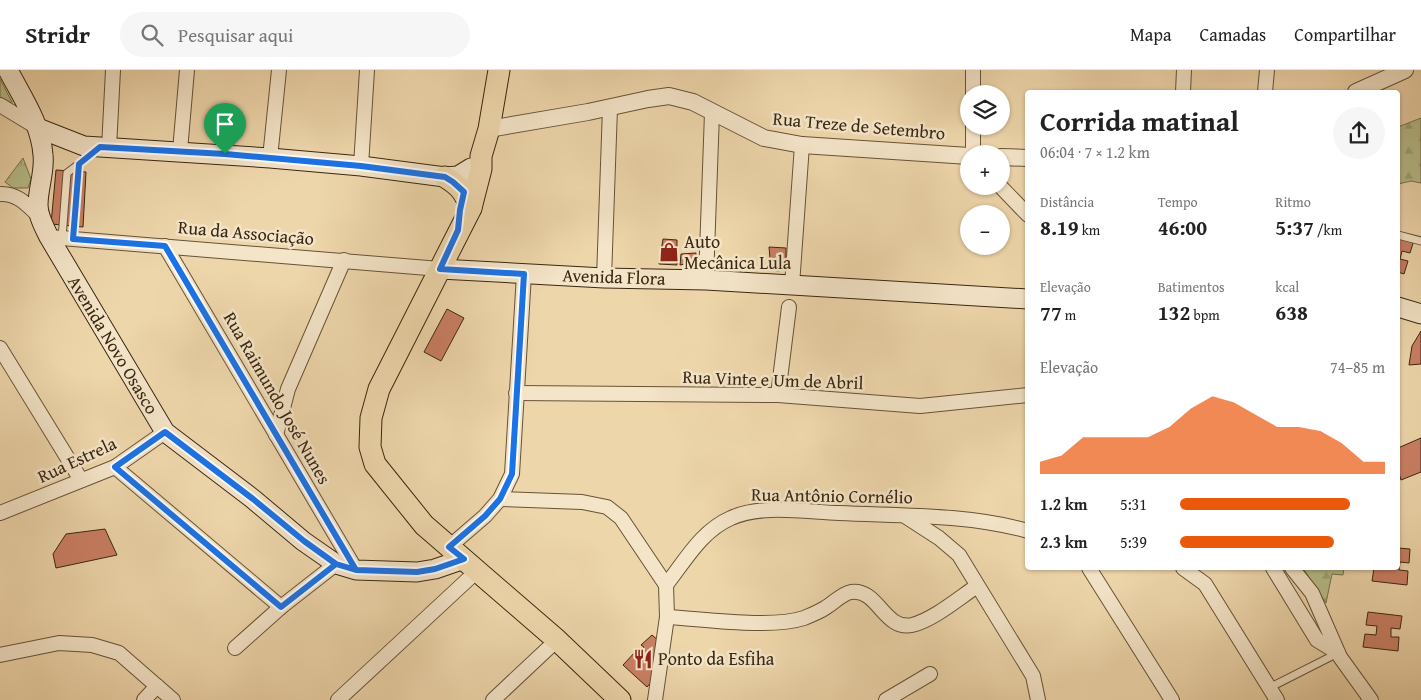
<!DOCTYPE html>
<html lang="pt">
<meta charset="utf-8">
<style>
body{margin:0;font-family:"Gentium Book Plus",serif;background:#f6f6f6;color:#222;height:100vh;display:flex;flex-direction:column;font-size:19px;white-space:nowrap}
*{box-sizing:border-box;margin:0}
p{font-size:16px;color:#767676}
.icon{flex:none;width:28px;height:28px;fill:none;stroke:currentColor;stroke-width:2;stroke-linecap:round;stroke-linejoin:round}
.map{position:relative;flex:1;overflow:hidden}
.details{position:absolute;left:1025px;top:20px;width:375px;height:480px;display:flex;flex-direction:column;background:#fff;border-radius:5px;box-shadow:0 1px 4px #0004}
.details>*{flex:none}
.buttons{position:absolute;left:960px;top:15px;display:grid;gap:10px}
.buttons a{display:grid;place-items:center;width:50px;height:50px;border-radius:50%;background:#fff;box-shadow:0 1px 4px #0004;font-size:25px}
.pin{position:absolute;display:grid;place-items:center;width:42px;height:42px;color:#fff;margin:-51px -21px;border-radius:50% 50% 50% 0;rotate:-45deg;box-shadow:0 0 5px #0007}
.pin .icon{rotate:45deg}
.round{display:grid;place-items:center;flex:none;width:52px;height:52px;border-radius:26px;background:#f6f6f6}
.summary{display:flex;align-items:center;justify-content:space-between;height:85px;padding:0 15px}
h1{font-size:28px;font-weight:800;line-height:38px}
.stats{display:grid;grid-template-columns:repeat(3,1fr);gap:8px;height:85px;padding:5px 15px}
.stats div{display:grid;align-content:center}
.stats b{font-size:21px;font-weight:800}
.stats small{font-size:14px;font-weight:400}
.stats p{font-size:14px}
.chart{height:140px;padding:10px 15px}
.chart p{display:flex;justify-content:space-between}
.chart svg{width:100%;height:90px;margin-top:5px;fill:#ea580c;opacity:.7}
ul{padding:0 15px;list-style:none;font-size:16px}
li{display:grid;grid-template-columns:80px 60px 1fr;align-items:center;height:38px}
li i{height:12px;border-radius:6px;background:#ea580c}
header{display:flex;align-items:center;gap:30px;box-sizing:border-box;height:70px;padding:0 25px;background:#fff;border-bottom:1px solid #e0e0e0}
header strong{font-size:24px}
nav{display:flex;gap:28px;margin-inline-start:auto;font-size:18px}
.search{width:350px;height:45px;background:#f6f6f6;display:flex;align-items:center;gap:12px;box-sizing:border-box;padding:0 18px;border-radius:28px;color:#767676;font-size:19px}
.map>svg:first-child{display:block}
.grass{fill:url(#grass-tufts);stroke:#78724d}
.forest{fill:url(#forest-firs);stroke:#78724d}
.building{fill:#ca7f64;stroke:#392710}
.lines{fill:none;stroke-linecap:round;stroke-linejoin:round}
.service-casing{stroke:#665337;stroke-width:9}
.minor-casing{stroke:#665337;stroke-width:16}
.tertiary-casing{stroke:#665337;stroke-width:18}
.secondary-casing{stroke:#392710;stroke-width:21}
.primary-casing{stroke:#392710;stroke-width:23}
.service{stroke:#f4e4c8;stroke-width:7}
.minor{stroke:#f4e4c8;stroke-width:14}
.tertiary{stroke:#f4e4c8;stroke-width:16}
.secondary{stroke:#f4e4c8;stroke-width:19}
.primary{stroke:#eed6ab;stroke-width:21}
.route-casing{stroke:#fff;stroke-width:10}
.route{stroke:#1a73e8;stroke-width:6}
.labels{text-anchor:middle;stroke-width:5;stroke-linejoin:round;paint-order:stroke}
.street-label{font-size:18px;fill:#392710;stroke:#f4e4c8}
.poi-label{font-size:18px;fill:#392710;stroke:#f4e4c8;text-anchor:start}
</style>
<header>
<strong>Stridr</strong>
<div class="search"><svg class="icon" aria-label="search" viewBox="0 0 24 24"><circle cx="10" cy="10" r="6"/><path d="M15 15l6 6"/></svg>Pesquisar aqui</div>
<nav><a>Mapa</a><a>Camadas</a><a>Compartilhar</a></nav>
</header>
<div class="map">
<svg width="1421" height="630" viewBox="0 0 1421 630">
<defs>
<pattern id="grass-tufts" width="24" height="20" patternUnits="userSpaceOnUse" patternTransform="scale(1.25)"><rect width="24" height="20" fill="#b7be8a"/><path d="M3 7l-1-3M5 7V3M7 7l1-3M15 17l-1-3M17 17v-4M19 17l1-3" fill="none" stroke="#9ea376"/></pattern>
<pattern id="forest-firs" width="22" height="20" patternUnits="userSpaceOnUse" patternTransform="scale(1.25)"><rect width="22" height="20" fill="#b7be8a"/><path d="M5 1l3.5 6h-7zM16 11l3.5 6h-7z" fill="#9ea376"/></pattern>
</defs>
<rect width="100%" height="100%" fill="#eed6ab"/>
<filter id="stains"><feTurbulence type="fractalNoise" baseFrequency=".004" numOctaves="4"/><feColorMatrix values="0 0 0 0 .2 0 0 0 0 .09 0 0 0 0 .02 0 0 0 .5 -.17"/></filter>
<radialGradient id="worn" r=".72"><stop offset=".6" stop-color="#630" stop-opacity="0"/><stop offset="1" stop-color="#630" stop-opacity=".3"/></radialGradient>
<g class="grass">
<polygon points="0,9 12,32 11,35 0,31"/>
<polygon points="23,88 31,109 28,118 13,118 5,112"/>
</g>
<g class="forest">
<polygon points="1421,48 1421,113 1411,111 1398,114 1398,57"/>
<polygon points="1303,498 1344,498 1343,505 1332,504 1326,533"/>
</g>
<g class="building">
<polygon points="56,100 86,102 83,157 51,154"/>
<polygon points="1398,165 1414,170 1410,183 1402,181 1400,189 1408,191 1404,204 1398,202"/>
<polygon points="663,169 677,170 677,195 659,194"/>
<polygon points="769,177 786,178 786,197 779,201 771,200"/>
<polygon points="696,183 695,192 680,195 681,184"/>
<polygon points="447,239 464,248 441,291 424,282"/>
<polygon points="1421,261 1421,294 1409,295 1412,276"/>
<polygon points="1421,368 1421,402 1401,410 1398,400 1398,378"/>
<polygon points="105,459 117,485 56,498 53,484 66,464"/>
<polygon points="1398,478 1410,479 1409,493 1400,492 1399,500 1408,501 1407,515 1372,511 1374,498 1385,499 1385,498 1398,498"/>
<polygon points="1368,542 1402,546 1400,559 1391,558 1391,567 1399,567 1398,581 1363,577 1365,564 1376,565 1377,556 1366,555"/>
<polygon points="652,565 658,570 656,607 647,617 623,595 636,581 639,583 644,577 641,575"/>
</g>
<g class="lines">
<defs>
<g id="service">
<polyline points="1398,165 1421,171"/>
<polyline points="62,168 67,103 79,94"/>
<polyline points="73,169 79,94 96,80"/>
<polyline points="1269,618 1338,583"/>
</g>
<g id="minor">
<polyline points="1183,22 1184,0"/>
<polyline points="1265,22 1267,0"/>
<polyline points="973,24 973,0"/>
<polyline points="0,35 38,58"/>
<polyline points="973,56 973,84"/>
<polyline points="109,78 113,0"/>
<polyline points="180,81 187,0"/>
<polyline points="270,88 279,0"/>
<polyline points="361,96 367,0"/>
<polyline points="1000,116 1028,145"/>
<path d="M0 124C18 123 28 136 40 147"/>
<polyline points="49,167 440,199"/>
<polyline points="165,176 356,500"/>
<polyline points="604,208 610,38"/>
<polyline points="706,210 712,43"/>
<polyline points="792,215 802,75"/>
<polyline points="0,278 81,410"/>
<polyline points="516,323 778,325 920,336 1028,325"/>
<polyline points="778,325 789,237"/>
<polyline points="276,365 288,319 344,190"/>
<polyline points="115,397 281,537"/>
<polyline points="500,429 582,432 607,437 621,448 666,515 667,547 655,630"/>
<polyline points="0,443 115,397 165,362"/>
<polyline points="905,446 939,468 959,485 1033,606 1038,630"/>
<polyline points="449,477 485,446 500,429 512,404 524,204"/>
<polyline points="1089,498 1172,630"/>
<polyline points="1183,498 1205,514 1277,630"/>
<polyline points="1273,498 1317,570 1338,583"/>
<polyline points="1292,498 1312,523 1340,587 1371,630"/>
<path d="M666 515C685 491 701 461 731 448 761 434 807 442 839 443 901 446 968 444 1028 461"/>
<path d="M667 547C704 549 770 559 804 548 811 545 819 542 825 538 834 533 841 524 851 522 878 518 884 561 912 555 933 550 959 528 977 516"/>
<polyline points="235,578 281,537 336,494"/>
<polyline points="0,585 59,573 92,575 119,583 173,630"/>
<polyline points="144,630 157,616"/>
<polyline points="338,630 477,501"/>
<polyline points="493,630 557,570"/>
<polyline points="886,630 930,604"/>
</g>
<g id="tertiary">
<polyline points="1356,22 1405,0"/>
<polyline points="489,59 588,42 648,29 669,26 693,32 764,68 802,75 969,86"/>
<polyline points="1001,87 1028,88"/>
</g>
<g id="secondary">
<path d="M8 0C22 27 41 54 43 85 45 101 38 118 38 135 38 146 44 157 49 167L165 362 253 429 303 471 336 494 356 500 417 502 435 499 464 489"/>
<polyline points="38,58 84,76 270,88 361,96 445,107 458,106 471,98"/>
<polyline points="440,199 604,208 706,210 1028,229"/>
<polyline points="1398,237 1421,244"/>
</g>
<g id="primary">
<polyline points="499,0 489,59 481,86 481,99 471,138 379,319 371,348 370,377 375,394 424,455 557,570 620,630"/>
<path d="M445 107C460 116 464 122 471 138"/>
</g>
</defs>
<use href="#service" class="service-casing"/>
<use href="#minor" class="minor-casing"/>
<use href="#tertiary" class="tertiary-casing"/>
<use href="#secondary" class="secondary-casing"/>
<use href="#primary" class="primary-casing"/>
<use href="#service" class="service"/>
<use href="#minor" class="minor"/>
<use href="#tertiary" class="tertiary"/>
<use href="#secondary" class="secondary"/>
<use href="#primary" class="primary"/>
</g>
<g class="lines">
<defs>
<polyline id="route" points="225,84 100,77 79,94 73,169 165,176 356,500 336,494 304,471 253,429 165,362 115,397 281,537 336,494 356,500 417,502 435,499 464,489 449,477 485,446 500,429 512,404 524,204 440,199 458,160 460,140 464,122 453,112 445,107 361,96 225,84"/>
</defs>
<use href="#route" class="route-casing"/>
<use href="#route" class="route"/>
</g>
<defs>
<symbol id="shop-bare" viewBox="-9 -9 18 18"><path d="M-5-2.5h2.3a2.7 3.5 0 0 1 5.4 0H5L5.5 6h-11ZM-1.5-2.5h3a1.5 2.3 0 0 0-3 0Z" fill="#8f2418" stroke="#f4e4c8" stroke-width="2.5" paint-order="stroke"/></symbol>
<symbol id="restaurant-bare" viewBox="-9 -9 18 18"><path d="M-5-6h1v4h1v-4h1v4h1v-4h1v5L-1.5 .5V6h-2V.5L-5-1ZM5-6V6H3V1.5H1.5Q1.5-4 5-6Z" fill="#8f2418" stroke="#f4e4c8" stroke-width="2.5" paint-order="stroke"/></symbol>
</defs>
<g fill-rule="evenodd">
<use href="#shop-bare" x="655" y="168" width="28" height="28"/>
<use href="#restaurant-bare" x="629" y="575" width="28" height="28"/>
</g>
<g class="labels">
<g class="street-label">
<text transform="translate(859 56) rotate(5)" y="6">Rua Treze de Setembro</text>
<text transform="translate(246 163) rotate(5)" y="6">Rua da Associação</text>
<text transform="translate(614 207) rotate(2)" y="6">Avenida Flora</text>
<text transform="translate(113 275) rotate(59)" y="6">Avenida Novo Osasco</text>
<text transform="translate(773 310) rotate(2)" y="6">Rua Vinte e Um de Abril</text>
<text transform="translate(277 328) rotate(60)" y="6">Rua Raimundo José Nunes</text>
<text transform="translate(77 390) rotate(-25)" y="6">Rua Estrela</text>
<text transform="translate(832 426) rotate(1)" y="6">Rua Antônio Cornélio</text>
</g>
<g class="poi-label">
<text x="684" y="178">Auto<tspan x="684" dy="21">Mecânica Lula</tspan></text>
<text x="658" y="595">Ponto da Esfiha</text>
</g>
</g>
<rect width="100%" height="100%" filter="url(#stains)"/>
<rect width="100%" height="100%" fill="url(#worn)"/>
</svg>
<div class="buttons">
<a><svg class="icon" aria-label="layers" viewBox="0 0 24 24"><path d="M12 4l9 5-9 5-9-5zM3 14l9 5 9-5"/></svg></a>
<a>+</a>
<a>−</a>
</div>
<div class="pin" style="left:225px;top:84px;background:#1e9e55"><svg class="icon" aria-label="arrive" viewBox="0 0 24 24"><path d="M6 21V4h12l-3 4 3 4H6"/></svg></div>
<section class="details">
<div class="summary"><div><h1>Corrida matinal</h1><p>06:04 · 7 × 1.2 km</p></div><a class="round"><svg class="icon" aria-label="share" viewBox="0 0 24 24"><path d="M12 15V3M7 8l5-5 5 5M5 13v7h14v-7"/></svg></a></div>
<div class="stats">
<div><p>Distância</p><b>8.19<small> km</small></b></div>
<div><p>Tempo</p><b>46:00</b></div>
<div><p>Ritmo</p><b>5:37<small> /km</small></b></div>
</div>
<div class="stats">
<div><p>Elevação</p><b>77<small> m</small></b></div>
<div><p>Batimentos</p><b>132<small> bpm</small></b></div>
<div><p>kcal</p><b>638</b></div>
</div>
<div class="chart"><p><span>Elevação</span>74–85 m</p>
<svg viewBox="0 0 160 44" preserveAspectRatio="none"><path d="M0 44V38L10 35L20 26L30 26L40 26L50 26L60 21L70 12L80 6L90 9L100 15L110 21L120 21L130 23L140 29L150 38L160 38V44z"/></svg>
</div>
<ul>
<li><b>1.2 km</b>5:31<i style="width:83%"></i></li>
<li><b>2.3 km</b>5:39<i style="width:75%"></i></li>
</ul>
</section>
</div>
